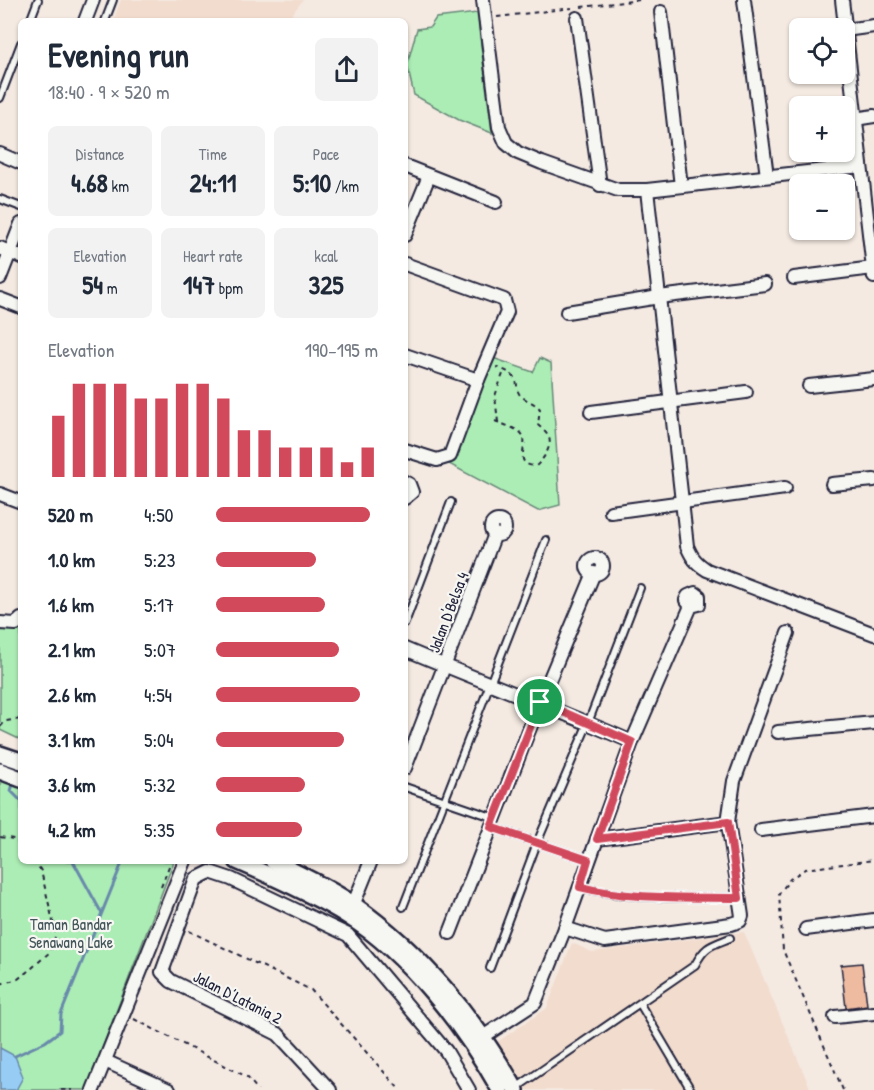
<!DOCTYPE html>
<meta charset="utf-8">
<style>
body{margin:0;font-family:"Patrick Hand",sans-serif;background:#f2f2f3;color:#1f2937;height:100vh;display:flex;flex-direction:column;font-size:22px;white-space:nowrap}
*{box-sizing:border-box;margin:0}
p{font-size:20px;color:#747a83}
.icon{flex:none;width:33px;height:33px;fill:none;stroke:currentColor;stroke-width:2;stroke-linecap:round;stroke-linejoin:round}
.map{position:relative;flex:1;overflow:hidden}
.side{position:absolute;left:18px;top:18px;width:390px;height:846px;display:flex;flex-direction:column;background:#fff;border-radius:9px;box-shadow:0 2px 4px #0004}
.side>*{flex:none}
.controls{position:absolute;left:789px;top:18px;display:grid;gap:12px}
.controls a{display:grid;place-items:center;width:66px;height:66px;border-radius:9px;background:#fff;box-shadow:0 2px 4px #0004;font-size:30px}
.pin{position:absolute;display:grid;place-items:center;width:51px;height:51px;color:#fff;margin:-26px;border:3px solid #fff;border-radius:50%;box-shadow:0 2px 6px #0007}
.round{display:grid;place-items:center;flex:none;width:63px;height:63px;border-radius:9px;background:#f2f2f3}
.head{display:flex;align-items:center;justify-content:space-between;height:102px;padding:0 30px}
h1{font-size:33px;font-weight:700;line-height:45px}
.stats{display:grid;grid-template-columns:repeat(3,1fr);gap:9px;height:102px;padding:6px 30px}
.stats div{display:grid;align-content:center;border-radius:9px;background:#f2f2f3;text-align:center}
.stats b{font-size:26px;font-weight:700}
.stats small{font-size:16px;font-weight:400}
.stats p{font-size:16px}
.chart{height:168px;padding:12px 30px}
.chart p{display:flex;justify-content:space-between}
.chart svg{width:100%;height:108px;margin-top:6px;stroke:#d1495b;stroke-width:6}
ul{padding:0 30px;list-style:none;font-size:20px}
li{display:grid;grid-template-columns:96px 72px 1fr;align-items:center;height:45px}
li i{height:15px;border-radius:8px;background:#d1495b}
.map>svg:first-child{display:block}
.built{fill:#f2dcce}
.green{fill:#acedb5;stroke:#678878;stroke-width:1.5}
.water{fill:#97cdf5;stroke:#6889ab;stroke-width:1.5}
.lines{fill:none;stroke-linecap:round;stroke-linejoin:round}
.stream{stroke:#6889ab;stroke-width:3}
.building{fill:#eebaa0;stroke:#22223b;stroke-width:1.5}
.service-casing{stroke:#22223b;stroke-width:10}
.minor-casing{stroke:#22223b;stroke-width:16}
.tertiary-casing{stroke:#22223b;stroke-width:20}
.path{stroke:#22223b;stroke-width:2;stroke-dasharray:4.5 4.5;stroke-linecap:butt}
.service{stroke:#f6f6f2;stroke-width:6}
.minor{stroke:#f6f6f2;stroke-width:12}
.tertiary{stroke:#f6f6f2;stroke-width:15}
.route-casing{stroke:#fff;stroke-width:12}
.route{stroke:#d1495b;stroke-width:8}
.labels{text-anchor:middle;stroke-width:4.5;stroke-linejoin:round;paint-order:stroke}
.street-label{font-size:16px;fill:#22223b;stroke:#f6f6f2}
.park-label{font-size:16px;fill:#44555a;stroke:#f6f6f2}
</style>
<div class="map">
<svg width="874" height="1090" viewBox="0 0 874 1090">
<rect width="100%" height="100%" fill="#f4eae2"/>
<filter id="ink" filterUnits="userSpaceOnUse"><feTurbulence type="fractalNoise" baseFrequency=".0167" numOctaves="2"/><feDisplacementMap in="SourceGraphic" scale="12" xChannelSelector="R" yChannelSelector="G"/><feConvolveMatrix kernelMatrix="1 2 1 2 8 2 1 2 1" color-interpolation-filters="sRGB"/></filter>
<g filter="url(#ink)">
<g class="built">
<polygon points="121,0 303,0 287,21 113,21"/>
<polygon points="744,932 811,1090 525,1090 496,1043 547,1008 572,943 592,952"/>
</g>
<g class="green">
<polygon points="477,13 492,133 459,120 414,95 407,65 417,29 430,27 436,18"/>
<polygon points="493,358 533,372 540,358 551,363 560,505 538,511 449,464"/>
<polygon points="21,623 21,740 0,730 0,626"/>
<polygon points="0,777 21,784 21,861 174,861 86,1090 0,1090"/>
</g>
<polygon class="water" points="0,1048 15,1056 23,1077 16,1090 0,1090"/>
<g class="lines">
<g class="stream">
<polyline points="13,784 11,791 21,801"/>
<polyline points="73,861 101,912"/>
<polyline points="15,1056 45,1042 60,1031 61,1014 122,863 126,861"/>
</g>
</g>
<polygon class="building" points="862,963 867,1005 846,1008 841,965"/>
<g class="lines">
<defs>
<g id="service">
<polyline points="30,21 38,0"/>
<polyline points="105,21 113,0"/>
<polyline points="0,98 21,43"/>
<polyline points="0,199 21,207"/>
<polyline points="405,623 451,502"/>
<polyline points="405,787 495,818"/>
<polyline points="491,827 588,860"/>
<path d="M580 887C632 901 686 897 739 898"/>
<polyline points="403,907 546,540"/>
<polyline points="490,968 537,843 588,723 640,588"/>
<polyline points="640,1004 691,1090"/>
<path d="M516 1088 695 965C705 946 710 946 730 938"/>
</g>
<g id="minor">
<polyline points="483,0 499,127 506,143 518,153 542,163 618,190 647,190 861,166"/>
<polyline points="744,0 767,176"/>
<polyline points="842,0 874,277"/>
<polyline points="661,12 681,186"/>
<polyline points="577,18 600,185"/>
<polyline points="85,21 93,0"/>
<polyline points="845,30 874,26"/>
<polyline points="855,119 874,116"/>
<polyline points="0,154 21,163"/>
<polyline points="405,166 496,202"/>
<path d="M647 190 687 546C692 558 696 563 707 570L874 634"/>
<polyline points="405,235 429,176"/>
<polyline points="0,248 21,257"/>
<polyline points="405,264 504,300 507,312 478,380 450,456 437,460 405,450"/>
<polyline points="0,278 21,224"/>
<polyline points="794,278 873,268"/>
<polyline points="0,299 21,307"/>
<polyline points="567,312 659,297 765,284"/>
<polyline points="405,355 478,380"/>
<polyline points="809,386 874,379"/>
<polyline points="591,412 746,392"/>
<polyline points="405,482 409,484 412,492 405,498"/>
<polyline points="832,484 874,480"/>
<polyline points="0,494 21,502"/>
<polyline points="611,512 785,488"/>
<circle cx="498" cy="528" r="7"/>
<circle cx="595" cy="566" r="8"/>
<polyline points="0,623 16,624 21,619"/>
<path d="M405 649C480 681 557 709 632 742"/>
<polyline points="778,732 874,723"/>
<polyline points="405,768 495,534"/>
<polyline points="761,830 874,816"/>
<polyline points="597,839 728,822 734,781 788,633"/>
<polyline points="350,913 371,861"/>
<polyline points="565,928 605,941 731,924 740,921 742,916 728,822"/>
<polyline points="806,929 874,920"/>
<polyline points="450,933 540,702 594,573"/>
<polyline points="835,1017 874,1013"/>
<polyline points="475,1042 535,1003 565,928 632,742 691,606 699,604 699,596 695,593 688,596 686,600 691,606"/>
<polyline points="105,1061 169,1090"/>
<polyline points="93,1090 185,861"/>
<polyline points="330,1090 278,1034 171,981 162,972 196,879 210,872 231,879 348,935 446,1051 469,1090"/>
</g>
<g id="tertiary">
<polyline points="0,754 21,761"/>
<polyline points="0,771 21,779"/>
<path d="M237 861C274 877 314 895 348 916 409 954 465 1028 500 1090"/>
<path d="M273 861C300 875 329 887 354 905 420 951 476 1020 516 1090"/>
</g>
</defs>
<use href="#service" class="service-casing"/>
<use href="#minor" class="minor-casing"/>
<use href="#tertiary" class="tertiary-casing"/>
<g class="path">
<polyline points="581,7 640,0"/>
<polyline points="497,17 572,8"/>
<path d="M495 421C502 424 515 428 521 433 532 444 510 465 536 466 543 460 554 444 548 436 546 432 541 428 538 425L540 409C534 402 526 401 520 395 516 390 518 386 516 381 513 373 504 370 497 367"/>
<polyline points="498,422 495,396 504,371"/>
<polyline points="0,727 6,721 21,719"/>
<polyline points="0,837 14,839 21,845"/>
<polyline points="161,887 171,861"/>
<polyline points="189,931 311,990 400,1090"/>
<polyline points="0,984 18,979 32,968 50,952 56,934 41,871 35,861"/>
<polyline points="134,1019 247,1077 258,1090"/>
<polyline points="61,1090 72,1090"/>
<polyline points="843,1090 783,950 779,894 790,879 805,869 874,860"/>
</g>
<use href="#service" class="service"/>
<use href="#minor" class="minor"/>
<use href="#tertiary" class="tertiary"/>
</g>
</g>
<g class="lines" filter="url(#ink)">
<defs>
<path id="route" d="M540 702 632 742 597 839 728 822 739 898C686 897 632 900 580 887L588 860 491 827Z"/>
</defs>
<use href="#route" class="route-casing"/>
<use href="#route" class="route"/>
</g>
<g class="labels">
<g class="street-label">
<text transform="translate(448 612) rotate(-69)" y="6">Jalan D'Belsa 4</text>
<text transform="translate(238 997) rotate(27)" y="6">Jalan D’Latania 2</text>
</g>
<g class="park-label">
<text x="71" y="930">Taman Bandar<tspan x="71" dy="18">Senawang Lake</tspan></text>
</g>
</g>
</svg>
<div class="controls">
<a><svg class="icon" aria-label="locate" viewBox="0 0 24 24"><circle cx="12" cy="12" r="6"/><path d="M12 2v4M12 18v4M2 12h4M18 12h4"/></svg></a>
<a>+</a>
<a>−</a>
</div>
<div class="pin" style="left:540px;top:702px;background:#1e9e55"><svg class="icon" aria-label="arrive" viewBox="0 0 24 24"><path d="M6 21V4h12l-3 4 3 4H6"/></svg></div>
<section class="side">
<div class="head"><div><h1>Evening run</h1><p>18:40 · 9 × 520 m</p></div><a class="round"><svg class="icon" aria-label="share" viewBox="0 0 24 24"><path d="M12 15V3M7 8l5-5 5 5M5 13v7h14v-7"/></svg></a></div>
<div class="stats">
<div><p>Distance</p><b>4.68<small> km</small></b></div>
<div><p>Time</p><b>24:11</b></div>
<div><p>Pace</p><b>5:10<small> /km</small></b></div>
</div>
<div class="stats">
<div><p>Elevation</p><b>54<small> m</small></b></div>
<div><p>Heart rate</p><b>147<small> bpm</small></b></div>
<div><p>kcal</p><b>325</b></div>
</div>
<div class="chart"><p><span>Elevation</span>190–195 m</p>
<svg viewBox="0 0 160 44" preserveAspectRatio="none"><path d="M5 44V19M15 44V6M25 44V6M35 44V6M45 44V12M55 44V12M65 44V6M75 44V6M85 44V12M95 44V25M105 44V25M115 44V32M125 44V32M135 44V32M145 44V38M155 44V32"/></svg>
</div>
<ul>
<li><b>520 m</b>4:50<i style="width:95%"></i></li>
<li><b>1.0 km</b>5:23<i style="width:62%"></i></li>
<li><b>1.6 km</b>5:17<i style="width:67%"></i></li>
<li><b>2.1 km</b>5:07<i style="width:76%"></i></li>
<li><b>2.6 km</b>4:54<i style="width:89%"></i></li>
<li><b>3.1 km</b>5:04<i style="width:79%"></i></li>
<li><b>3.6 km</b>5:32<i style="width:55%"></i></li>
<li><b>4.2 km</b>5:35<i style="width:53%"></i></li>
</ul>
</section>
</div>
